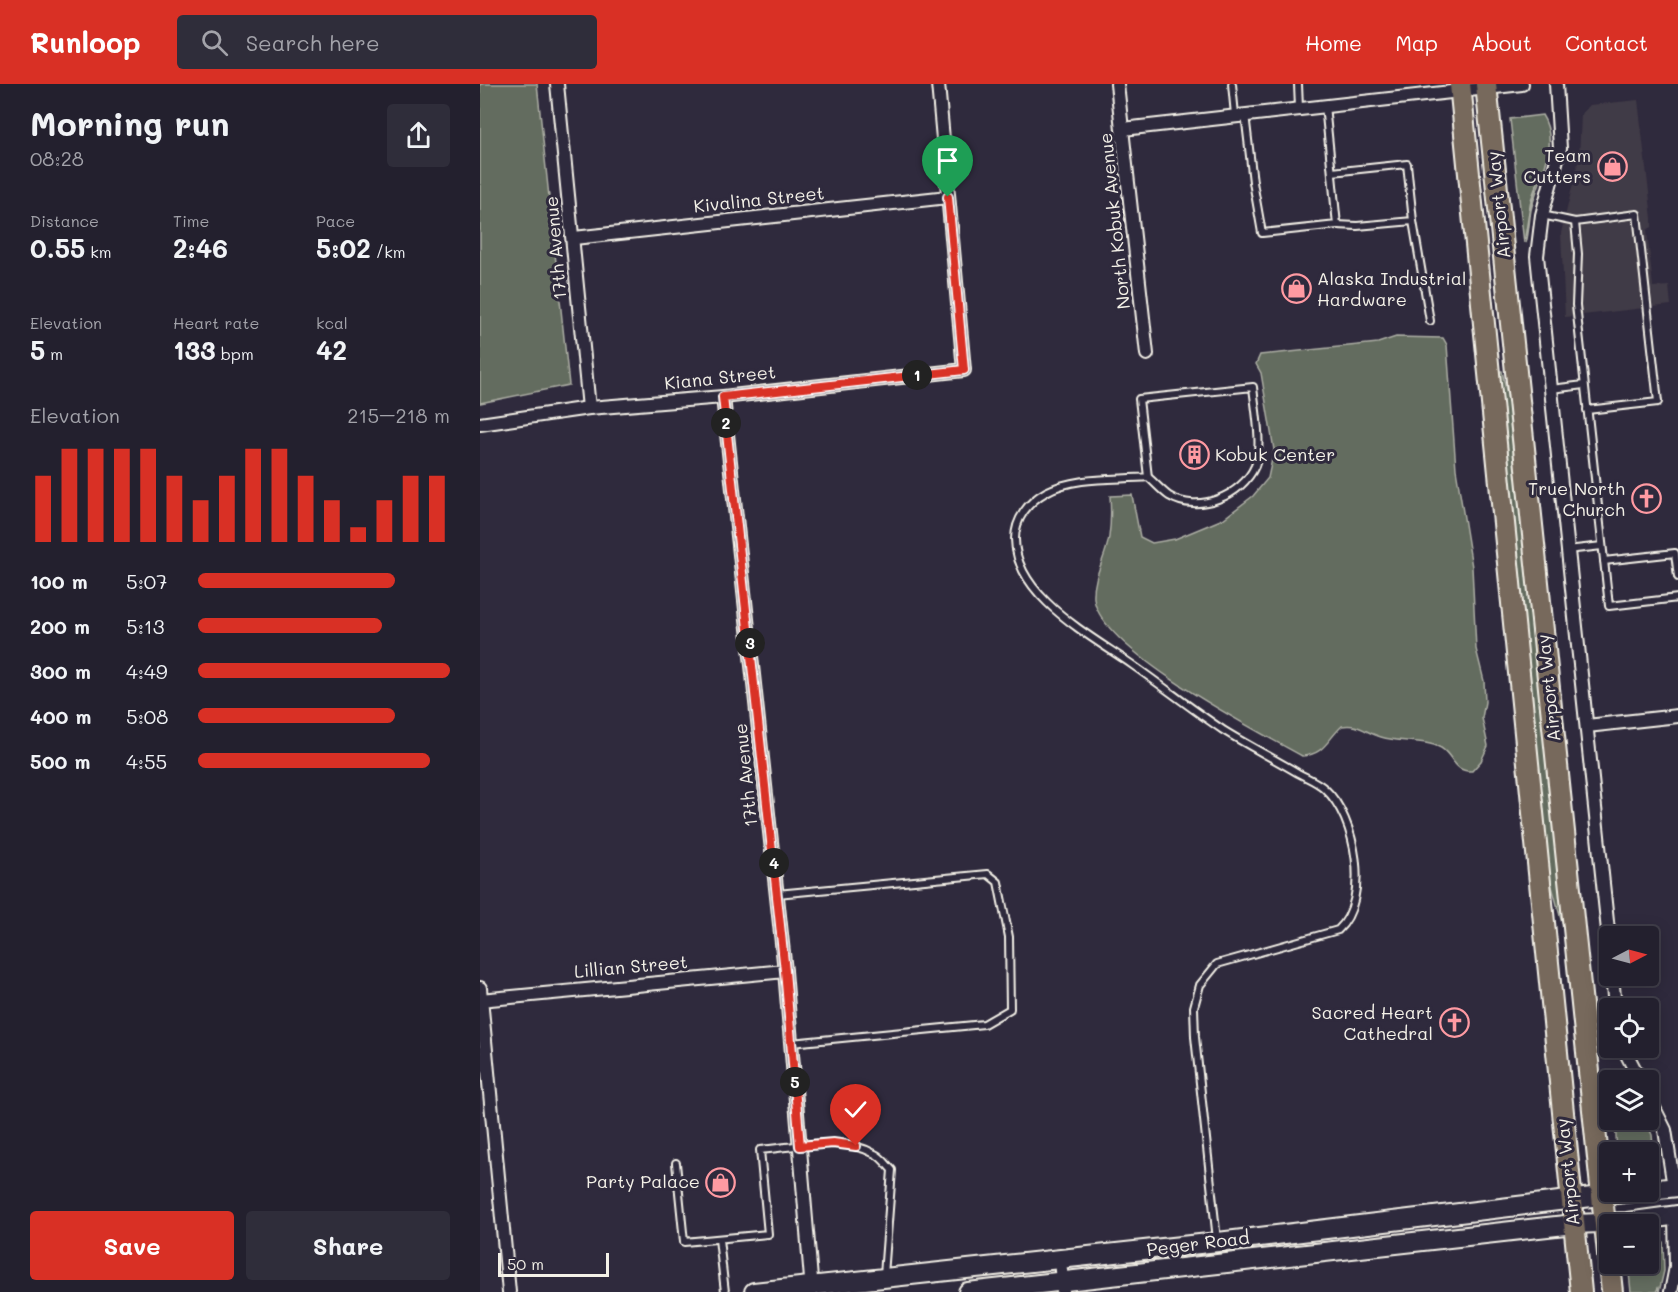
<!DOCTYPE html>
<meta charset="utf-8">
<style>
body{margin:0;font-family:Mali,sans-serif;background:#2f2d3a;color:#f1f3f6;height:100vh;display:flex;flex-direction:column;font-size:22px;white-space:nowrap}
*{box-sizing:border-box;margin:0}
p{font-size:20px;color:#a3a3aa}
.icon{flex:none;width:33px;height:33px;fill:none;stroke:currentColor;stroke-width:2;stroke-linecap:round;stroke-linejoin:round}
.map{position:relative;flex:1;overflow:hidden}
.details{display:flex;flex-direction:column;background:#23202e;width:480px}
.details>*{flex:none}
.needle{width:39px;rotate:84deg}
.controls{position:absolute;left:1119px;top:842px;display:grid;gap:12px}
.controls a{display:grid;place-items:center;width:60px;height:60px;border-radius:6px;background:#23202e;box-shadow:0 3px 15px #0003,0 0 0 2px #403e4a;font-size:30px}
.scale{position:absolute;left:18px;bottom:15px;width:111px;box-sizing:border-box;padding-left:6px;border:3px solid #f4f1e8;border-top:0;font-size:16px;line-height:21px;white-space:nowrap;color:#f4f1e8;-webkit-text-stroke:4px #2f2a3d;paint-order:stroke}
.pin{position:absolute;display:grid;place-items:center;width:51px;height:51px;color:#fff;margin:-62px -26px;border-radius:50% 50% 50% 0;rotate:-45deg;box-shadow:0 0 6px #0007}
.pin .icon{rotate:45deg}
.km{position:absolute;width:30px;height:30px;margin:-15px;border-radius:50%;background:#222;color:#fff;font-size:16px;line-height:30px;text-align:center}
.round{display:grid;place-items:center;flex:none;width:63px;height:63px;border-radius:6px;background:#2f2d3a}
.headline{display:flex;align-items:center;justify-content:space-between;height:102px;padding:0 30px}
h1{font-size:33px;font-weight:700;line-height:45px}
.figures{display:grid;grid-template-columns:repeat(3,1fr);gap:9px;height:102px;padding:6px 30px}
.figures div{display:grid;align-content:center}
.figures b{font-size:26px;font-weight:700}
.figures small{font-size:16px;font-weight:400}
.figures p{font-size:16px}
.chart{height:168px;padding:12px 30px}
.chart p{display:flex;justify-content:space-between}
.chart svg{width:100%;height:108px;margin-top:6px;stroke:#d93025;stroke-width:6}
.button{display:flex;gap:12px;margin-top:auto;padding:12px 30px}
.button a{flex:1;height:69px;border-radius:6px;background:#d93025;color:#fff;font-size:24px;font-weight:700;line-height:69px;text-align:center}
.button a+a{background:#2f2d3a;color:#f1f3f6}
ul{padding:0 30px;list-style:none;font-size:20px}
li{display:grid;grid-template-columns:96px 72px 1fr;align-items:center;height:45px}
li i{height:15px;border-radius:8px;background:#d93025}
header{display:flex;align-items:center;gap:36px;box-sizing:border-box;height:84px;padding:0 30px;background:#d93025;color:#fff}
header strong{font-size:28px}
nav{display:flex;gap:33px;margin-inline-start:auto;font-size:21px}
.search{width:420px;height:54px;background:#2f2d3a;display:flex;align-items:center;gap:15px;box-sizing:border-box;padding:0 21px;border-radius:6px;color:#a3a3aa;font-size:22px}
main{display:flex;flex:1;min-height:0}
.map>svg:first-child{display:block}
.built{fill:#413a46}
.green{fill:#646c5f;stroke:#acaea4;stroke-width:1.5}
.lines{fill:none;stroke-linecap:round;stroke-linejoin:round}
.lane-casing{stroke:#f4f1e8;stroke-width:10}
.street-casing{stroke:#f4f1e8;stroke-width:16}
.secondary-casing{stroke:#f4f1e8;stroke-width:22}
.primary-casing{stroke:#f4f1e8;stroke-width:24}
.lane{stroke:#2f2a3d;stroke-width:6}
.street{stroke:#2f2a3d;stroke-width:12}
.secondary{stroke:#2f2a3d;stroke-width:18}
.primary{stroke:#77695c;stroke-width:20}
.route-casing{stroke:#fff;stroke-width:12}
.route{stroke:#d93025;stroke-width:8}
.labels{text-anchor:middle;stroke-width:6;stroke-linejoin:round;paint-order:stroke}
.poi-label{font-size:18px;fill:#f4f1e8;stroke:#2f2a3d;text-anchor:end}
.street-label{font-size:18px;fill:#f4f1e8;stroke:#2f2a3d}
</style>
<header>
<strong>Runloop</strong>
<div class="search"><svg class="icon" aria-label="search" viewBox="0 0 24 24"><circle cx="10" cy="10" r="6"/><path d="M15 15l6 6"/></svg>Search here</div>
<nav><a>Home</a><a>Map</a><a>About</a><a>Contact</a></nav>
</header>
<main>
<section class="details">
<div class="headline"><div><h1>Morning run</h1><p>08:28</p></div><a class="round"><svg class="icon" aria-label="share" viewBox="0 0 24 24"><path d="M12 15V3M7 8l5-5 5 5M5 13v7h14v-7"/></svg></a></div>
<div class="figures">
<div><p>Distance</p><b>0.55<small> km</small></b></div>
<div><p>Time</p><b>2:46</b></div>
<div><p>Pace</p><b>5:02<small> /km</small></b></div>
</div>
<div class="figures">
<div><p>Elevation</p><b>5<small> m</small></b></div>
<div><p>Heart rate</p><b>133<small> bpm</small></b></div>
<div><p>kcal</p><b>42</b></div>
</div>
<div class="chart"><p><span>Elevation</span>215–218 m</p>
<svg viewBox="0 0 160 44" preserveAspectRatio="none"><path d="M5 44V17M15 44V6M25 44V6M35 44V6M45 44V6M55 44V17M65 44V27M75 44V17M85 44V6M95 44V6M105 44V17M115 44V27M125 44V38M135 44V27M145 44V17M155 44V17"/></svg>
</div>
<ul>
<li><b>100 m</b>5:07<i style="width:78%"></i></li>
<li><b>200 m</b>5:13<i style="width:73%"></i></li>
<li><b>300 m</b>4:49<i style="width:100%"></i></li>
<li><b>400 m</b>5:08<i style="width:78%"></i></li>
<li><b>500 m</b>4:55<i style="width:92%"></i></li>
</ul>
<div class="button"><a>Save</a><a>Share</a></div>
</section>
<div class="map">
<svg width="1198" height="1208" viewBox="0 0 1198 1208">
<rect width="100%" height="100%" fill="#2f2a3d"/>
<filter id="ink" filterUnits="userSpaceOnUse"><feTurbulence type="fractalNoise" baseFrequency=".0167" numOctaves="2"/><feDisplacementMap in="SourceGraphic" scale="12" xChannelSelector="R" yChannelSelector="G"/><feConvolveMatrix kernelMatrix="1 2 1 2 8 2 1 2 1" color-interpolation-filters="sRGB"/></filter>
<g filter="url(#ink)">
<polygon class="built" points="1158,16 1172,134 1172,143 1167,146 1173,203 1189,202 1191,221 1085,233 1081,149 1099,75 1101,30 1110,21"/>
<g class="green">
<polygon points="0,0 57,0 89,301 0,319"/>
<path d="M1062 31C1081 60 1058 97 1051 126 1049 137 1049 149 1046 159L1051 120 1061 88 1051 116 1044 159 1030 35Z"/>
<path d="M916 253 963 254 967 261 976 385 992 483 996 565 1004 597 1005 618 1002 634 1008 662 1001 677 992 687C973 688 974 672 961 664 945 655 919 659 901 653 886 649 879 639 862 642 847 656 844 671 822 672 779 648 618 565 614 514 613 491 626 474 629 453 631 439 631 425 630 412L652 411 660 453 672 459 695 455 743 435 773 412 788 394 794 366 781 289 776 280 780 271 898 259Z"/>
<polygon points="1017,287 1022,287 1033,340 1085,838 1082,839 1070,795"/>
<polygon points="1135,1035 1165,1035 1172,1051 1174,1072 1169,1075 1168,1068 1137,1068"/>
<polygon points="1169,1156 1181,1156 1183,1158 1184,1187 1179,1208 1178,1204 1176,1208 1151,1208 1148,1179 1168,1179"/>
</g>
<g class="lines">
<defs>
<g id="lane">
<polyline points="752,0 755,31"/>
<polyline points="818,0 819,24"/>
<polyline points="765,30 773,98 782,149 857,141 845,21"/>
<polyline points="852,88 927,80 933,137 877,142 857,141"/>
<polyline points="1062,131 1095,138 1157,130 1178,318 1107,326"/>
<polyline points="933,137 950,237"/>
<polyline points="1095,138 1098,170 1096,221 1129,522 1198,514"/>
<polyline points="1071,305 1104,301"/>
<path d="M668 393 659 315 773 303C775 323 783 363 775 382 762 412 718 430 689 412 682 407 675 399 668 393 636 396 595 392 566 408 548 418 535 435 535 455 535 513 612 552 654 582 684 603 713 626 743 646 767 661 793 674 818 689 827 694 838 698 845 705 876 733 891 816 858 846L737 880 720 901 714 923 715 953 737 1156"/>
<polyline points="1087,466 1122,462"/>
<polyline points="1124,477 1195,469 1198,493"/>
<polyline points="297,810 508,790 518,798 529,853 530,925 504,940 311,959"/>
<path d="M196 1079 204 1158 288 1150 280 1066C316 1063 362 1051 395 1070 402 1073 407 1081 412 1086L404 1191"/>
<polyline points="239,1155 245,1208"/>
</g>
<g id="street">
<polyline points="77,0 109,324"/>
<polyline points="637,0 667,270"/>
<polyline points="1076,0 1080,64 1062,131 1057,172 1130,866"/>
<polyline points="643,45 1042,0"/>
<polyline points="94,154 468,113"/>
<polyline points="243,313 305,887 332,1207"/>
<polyline points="0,340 109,324 243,313 484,286 458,0"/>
<polyline points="1107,642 1198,632"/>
<polyline points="1132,891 1135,924"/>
<polyline points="0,904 29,1208"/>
<polyline points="0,916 305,887"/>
<polyline points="1143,963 1160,996"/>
<polyline points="1168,1012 1185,1046 1194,1103"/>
<polyline points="580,1176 583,1208"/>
<polyline points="1191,1208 1196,1183 1195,1131"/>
</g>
<g id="secondary">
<polyline points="1168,1106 1198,1103"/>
<polyline points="274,1208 738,1158 1162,1107"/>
<polyline points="488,1208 1094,1140 1147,1138 1198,1131"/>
</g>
<g id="primary">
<polyline points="980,0 1101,1208"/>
<polyline points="1006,0 1132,1208"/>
</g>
</defs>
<use href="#lane" class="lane-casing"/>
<use href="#street" class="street-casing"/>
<use href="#secondary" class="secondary-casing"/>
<use href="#primary" class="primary-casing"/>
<use href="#lane" class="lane"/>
<use href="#street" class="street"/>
<use href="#secondary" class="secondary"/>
<use href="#primary" class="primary"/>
</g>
</g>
<g class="lines" filter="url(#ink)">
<defs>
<polyline id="route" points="376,1062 353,1059 320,1062 305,887 243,313 484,286 468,113"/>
</defs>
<use href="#route" class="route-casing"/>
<use href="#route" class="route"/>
</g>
<defs>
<symbol id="shop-ring" viewBox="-11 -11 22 22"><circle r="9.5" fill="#2f2a3d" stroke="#ff9aa2" stroke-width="1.5"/><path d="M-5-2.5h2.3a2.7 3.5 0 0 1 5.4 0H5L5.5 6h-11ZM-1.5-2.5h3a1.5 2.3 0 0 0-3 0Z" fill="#ff9aa2"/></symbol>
<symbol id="building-ring" viewBox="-11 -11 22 22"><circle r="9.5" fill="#2f2a3d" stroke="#ff9aa2" stroke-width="1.5"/><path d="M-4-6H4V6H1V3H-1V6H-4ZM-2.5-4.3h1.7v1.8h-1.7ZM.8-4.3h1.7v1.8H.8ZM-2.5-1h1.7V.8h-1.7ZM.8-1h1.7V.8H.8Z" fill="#ff9aa2"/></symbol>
<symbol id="church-ring" viewBox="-11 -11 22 22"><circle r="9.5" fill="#2f2a3d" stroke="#ff9aa2" stroke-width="1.5"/><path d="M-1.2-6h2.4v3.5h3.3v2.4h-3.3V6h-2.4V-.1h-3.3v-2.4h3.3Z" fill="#ff9aa2"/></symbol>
</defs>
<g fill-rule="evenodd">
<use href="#shop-ring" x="1116" y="66" width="33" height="33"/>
<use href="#shop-ring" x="800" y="188" width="33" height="33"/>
<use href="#building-ring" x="698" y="354" width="33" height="33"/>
<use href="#church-ring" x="1150" y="398" width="33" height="33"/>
<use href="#church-ring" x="958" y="922" width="33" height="33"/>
<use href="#shop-ring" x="224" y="1082" width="33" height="33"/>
</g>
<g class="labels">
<g class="poi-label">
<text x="1111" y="78">Team<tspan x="1111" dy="21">Cutters</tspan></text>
<text x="837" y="201" text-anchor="start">Alaska Industrial<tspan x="837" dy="21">Hardware</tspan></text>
<text x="735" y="377" text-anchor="start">Kobuk Center</text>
<text x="1145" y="411">True North<tspan x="1145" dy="21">Church</tspan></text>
<text x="953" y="935">Sacred Heart<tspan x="953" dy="21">Cathedral</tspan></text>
<text x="220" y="1104">Party Palace</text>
</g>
<g class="street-label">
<text transform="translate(279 116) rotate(-6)" y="6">Kivalina Street</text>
<text transform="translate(1019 121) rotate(-96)" y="6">Airport Way</text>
<text transform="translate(635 137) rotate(-96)" y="6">North Kobuk Avenue</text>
<text transform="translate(76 164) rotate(-95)" y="6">17th Avenue</text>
<text transform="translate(240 294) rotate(-6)" y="6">Kiana Street</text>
<text transform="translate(1069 604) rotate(-96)" y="6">Airport Way</text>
<text transform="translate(266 691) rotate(-96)" y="6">17th Avenue</text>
<text transform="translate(151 883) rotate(-5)" y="6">Lillian Street</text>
<text transform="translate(1088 1088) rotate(-96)" y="6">Airport Way</text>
<text transform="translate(718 1160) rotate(-7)" y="6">Peger Road</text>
</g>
</g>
</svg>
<div class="controls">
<a><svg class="needle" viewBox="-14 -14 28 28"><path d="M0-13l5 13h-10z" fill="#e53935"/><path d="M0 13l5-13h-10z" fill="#a3a3aa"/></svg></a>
<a><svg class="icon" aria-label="locate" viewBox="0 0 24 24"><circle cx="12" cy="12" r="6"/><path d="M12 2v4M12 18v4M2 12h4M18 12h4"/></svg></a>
<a><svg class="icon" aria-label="layers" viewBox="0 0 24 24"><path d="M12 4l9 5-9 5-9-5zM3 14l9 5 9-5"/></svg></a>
<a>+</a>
<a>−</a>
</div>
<div class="scale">50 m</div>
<div class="pin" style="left:468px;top:113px;background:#1e9e55"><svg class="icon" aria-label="arrive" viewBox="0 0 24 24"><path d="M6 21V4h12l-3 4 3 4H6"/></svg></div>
<div class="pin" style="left:376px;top:1062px;background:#d93025"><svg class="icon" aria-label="check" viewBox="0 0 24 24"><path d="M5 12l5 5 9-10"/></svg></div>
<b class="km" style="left:437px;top:291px">1</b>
<b class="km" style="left:246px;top:339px">2</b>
<b class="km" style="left:270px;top:559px">3</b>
<b class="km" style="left:294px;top:779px">4</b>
<b class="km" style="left:315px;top:998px">5</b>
</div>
</main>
